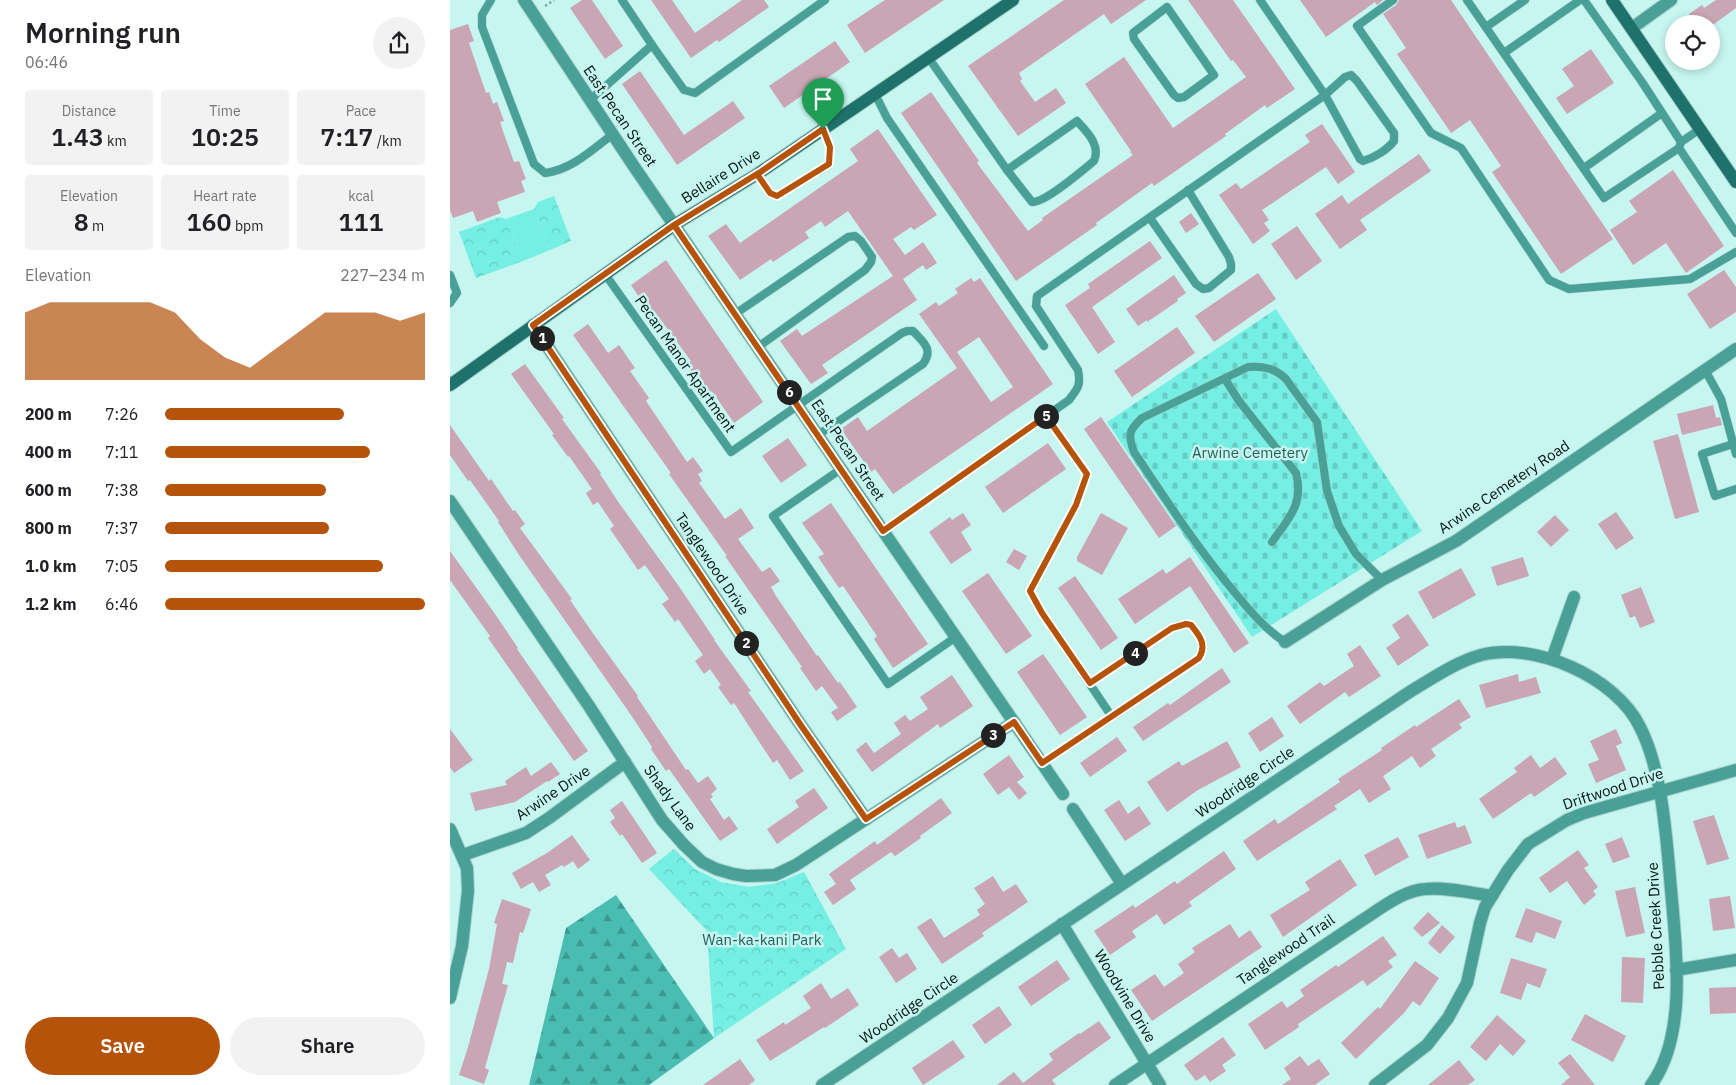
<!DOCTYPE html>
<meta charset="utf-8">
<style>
body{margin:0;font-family:"IBM Plex Sans",sans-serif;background:#f2f2f2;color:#202124;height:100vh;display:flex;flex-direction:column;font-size:19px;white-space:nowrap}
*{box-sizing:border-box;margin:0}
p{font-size:16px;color:#757577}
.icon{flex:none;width:28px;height:28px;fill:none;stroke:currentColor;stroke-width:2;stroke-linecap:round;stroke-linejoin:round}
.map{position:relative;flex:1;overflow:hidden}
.sheet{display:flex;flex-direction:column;background:#fff;width:450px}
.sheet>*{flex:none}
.controls{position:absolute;left:1215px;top:15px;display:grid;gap:10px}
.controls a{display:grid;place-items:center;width:55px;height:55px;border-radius:50%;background:#fff;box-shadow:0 2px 8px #0003;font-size:25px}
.pin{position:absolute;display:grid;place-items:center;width:42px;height:42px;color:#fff;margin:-51px -21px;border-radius:50% 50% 50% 0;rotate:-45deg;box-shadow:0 0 5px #0007}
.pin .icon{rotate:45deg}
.km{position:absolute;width:25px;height:25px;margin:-12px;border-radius:50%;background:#222;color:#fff;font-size:14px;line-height:25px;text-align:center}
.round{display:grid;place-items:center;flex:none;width:52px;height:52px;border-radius:26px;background:#f2f2f2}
.summary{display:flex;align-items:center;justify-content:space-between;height:85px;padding:0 25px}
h1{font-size:28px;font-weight:600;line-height:38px}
.stats{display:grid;grid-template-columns:repeat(3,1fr);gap:8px;height:85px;padding:5px 25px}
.stats div{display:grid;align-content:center;border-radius:5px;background:#f2f2f2;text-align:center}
.stats b{font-size:25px;font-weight:600}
.stats small{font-size:14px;font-weight:400}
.stats p{font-size:14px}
.chart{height:140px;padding:10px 25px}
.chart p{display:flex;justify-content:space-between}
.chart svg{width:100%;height:90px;margin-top:5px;fill:#b45309;opacity:.7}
.primary-button{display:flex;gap:10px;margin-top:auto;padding:10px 25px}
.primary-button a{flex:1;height:58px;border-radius:30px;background:#b45309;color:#fff;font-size:20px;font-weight:600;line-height:58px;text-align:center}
.primary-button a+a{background:#f2f2f2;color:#202124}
ul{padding:0 25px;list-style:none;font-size:16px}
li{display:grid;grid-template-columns:80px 60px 1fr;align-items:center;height:38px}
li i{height:12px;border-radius:6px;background:#b45309}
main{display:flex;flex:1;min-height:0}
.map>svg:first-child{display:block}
.forest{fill:url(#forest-firs)}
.cemetery{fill:url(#cemetery-stones)}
.park{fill:url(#park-crowns)}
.pitch{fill:#75efe3}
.building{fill:#caa5b4;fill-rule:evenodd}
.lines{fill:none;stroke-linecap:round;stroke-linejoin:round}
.lane-casing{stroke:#a8d1cc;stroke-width:9}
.street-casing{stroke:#a8d1cc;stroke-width:14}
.secondary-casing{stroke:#a8d1cc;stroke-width:14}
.path{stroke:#86aba6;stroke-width:2.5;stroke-dasharray:2.5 2.5;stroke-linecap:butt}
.lane{stroke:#48a097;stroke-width:8}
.street{stroke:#48a097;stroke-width:12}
.secondary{stroke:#1f726b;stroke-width:12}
.route-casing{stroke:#fff;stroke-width:10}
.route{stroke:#b45309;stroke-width:6}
.labels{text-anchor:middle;stroke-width:5;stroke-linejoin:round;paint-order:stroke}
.street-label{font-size:15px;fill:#041513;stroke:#c7f5ef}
.park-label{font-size:15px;fill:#22615b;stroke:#c7f5ef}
</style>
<main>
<section class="sheet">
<div class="summary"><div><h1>Morning run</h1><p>06:46</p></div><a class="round"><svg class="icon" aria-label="share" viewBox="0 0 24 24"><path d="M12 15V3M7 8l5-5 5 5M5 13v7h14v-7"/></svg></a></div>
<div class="stats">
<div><p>Distance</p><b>1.43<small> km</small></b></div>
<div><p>Time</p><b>10:25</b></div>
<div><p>Pace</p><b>7:17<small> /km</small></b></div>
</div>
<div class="stats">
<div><p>Elevation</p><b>8<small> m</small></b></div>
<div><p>Heart rate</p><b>160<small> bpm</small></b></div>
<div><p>kcal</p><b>111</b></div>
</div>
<div class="chart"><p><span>Elevation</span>227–234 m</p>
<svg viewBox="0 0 160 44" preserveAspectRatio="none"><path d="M0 44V11L10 6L20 6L30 6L40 6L50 6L60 11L70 24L80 33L90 38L100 29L110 20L120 11L130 11L140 11L150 15L160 11V44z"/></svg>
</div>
<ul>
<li><b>200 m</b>7:26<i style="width:69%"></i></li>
<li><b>400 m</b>7:11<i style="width:79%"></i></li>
<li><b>600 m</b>7:38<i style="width:62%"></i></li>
<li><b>800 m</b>7:37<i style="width:63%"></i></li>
<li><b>1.0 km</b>7:05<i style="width:84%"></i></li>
<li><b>1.2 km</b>6:46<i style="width:100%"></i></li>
</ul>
<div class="primary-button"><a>Save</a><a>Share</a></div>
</section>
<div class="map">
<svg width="1286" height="1085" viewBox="0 0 1286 1085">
<defs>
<pattern id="forest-firs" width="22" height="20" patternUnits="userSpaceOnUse" patternTransform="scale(1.25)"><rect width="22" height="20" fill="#4abdb2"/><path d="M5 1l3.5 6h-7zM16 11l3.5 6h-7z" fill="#3b9890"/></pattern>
<pattern id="cemetery-stones" width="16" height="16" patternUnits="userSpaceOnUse" patternTransform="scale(1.25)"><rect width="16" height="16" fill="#75efe3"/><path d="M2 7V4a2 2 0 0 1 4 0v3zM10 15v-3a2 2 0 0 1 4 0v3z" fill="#64ccc2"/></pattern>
<pattern id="park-crowns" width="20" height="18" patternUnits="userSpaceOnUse" patternTransform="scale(1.25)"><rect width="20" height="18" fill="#75efe3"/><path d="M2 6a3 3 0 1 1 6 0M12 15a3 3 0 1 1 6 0" fill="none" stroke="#64ccc2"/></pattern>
</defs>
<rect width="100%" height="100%" fill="#c7f5ef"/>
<polygon class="forest" points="166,895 264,1038 199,1085 79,1085 116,928"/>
<polygon class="cemetery" points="826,309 972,531 802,637 657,422"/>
<g class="park">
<polygon points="104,196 121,241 100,250 84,209 88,202"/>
<polygon points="50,217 56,219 73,261 26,278 9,232"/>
<polygon points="224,849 245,869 271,882 299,887 327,883 354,872 396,949 264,1038 257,931 199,869"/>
</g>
<polygon class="pitch" points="84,209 100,250 73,261 56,219"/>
<g class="building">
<polygon points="132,0 142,0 173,46 155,59 120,8"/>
<polygon points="201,0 222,0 245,33 292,0 314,0 319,7 269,42 267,40 241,58"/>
<polygon points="435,0 494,0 415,53 397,25"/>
<polygon points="614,0 696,0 661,24 654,14 569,73 572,79 570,81 585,102 606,88 616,103 568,136 518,66"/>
<polygon points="738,0 783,0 845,89 817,108 815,105 775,134 776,136 704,186 702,183 646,223 647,225 566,281 451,113 481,92 529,161 527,163 578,231 593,220 592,218 683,155 680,152 681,151 635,84 674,57 723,128 796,77 783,60 781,61"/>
<polygon points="850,0 933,0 927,5 925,2 876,37"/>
<polygon points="949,0 1001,0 1163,239 1111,274 1042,172 1051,166 1020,120 1001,133 947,54 956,48 933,14 946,5"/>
<polygon points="1266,0 1286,0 1286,8 1264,24 1232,24 1241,17 1239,14 1252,5 1254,8"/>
<polygon points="18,24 24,41 19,43 36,93 39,92 43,104 47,102 54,121 50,122 54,134 64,162 69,161 76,179 71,181 75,192 47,202 51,213 27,222 23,211 3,218 0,210 0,30"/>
<polygon points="385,41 400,62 334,108 319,86"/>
<polygon points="1141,49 1164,83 1117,114 1106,98 1124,86 1112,69"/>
<polygon points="190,71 234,135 283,101 295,118 227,165 172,84"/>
<polygon points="872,124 905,172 888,184 876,167 812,210 819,220 814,223 820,231 803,244 769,195 786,183 791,189 860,142 855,135"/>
<polygon points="428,129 487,215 464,230 461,227 443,239 455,255 473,242 487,263 476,270 473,265 453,279 467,300 372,365 378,373 361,384 330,341 347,329 352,336 443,276 398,211 375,227 371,221 355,232 359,238 323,262 321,259 290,280 258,236 276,224 290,243 408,161 400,149"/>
<polygon points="969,154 981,171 910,220 917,230 890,249 865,214 892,195 898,204"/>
<polygon points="1223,170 1274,246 1236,273 1216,243 1183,265 1160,230 1187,212 1179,201"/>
<polygon points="741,213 749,224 736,233 729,222"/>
<polygon points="847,226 872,261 846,280 821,244"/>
<polygon points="700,241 712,258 642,307 665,342 648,354 615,305 640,288 638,284"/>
<polygon points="216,260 313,402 284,423 262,391 258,395 236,364 241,361 205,312 201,315 181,285"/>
<polygon points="1274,270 1286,287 1286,312 1260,329 1237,294"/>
<polygon points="808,273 826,299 764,342 745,316"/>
<polygon points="724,275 736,293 727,299 728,301 697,322 697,320 688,326 676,309"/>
<path d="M521 278 524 282 530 278 603 384 443 494 425 469 421 472 391 429 408 417 417 431 507 368 469 314 486 302 489 306 508 293 505 289ZM529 337 563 387 541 402 507 352Z"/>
<polygon points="138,324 158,353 169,345 185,368 180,371 199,398 196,401 237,462 243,457 253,471 248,474 252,481 249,483 275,519 291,508 304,528 288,539 312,572 320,567 330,581 321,587 326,596 367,656 368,655 388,683 390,682 407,707 387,721 381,712 388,708 372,686 366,691 350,668 352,667 275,556 277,556 219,474 221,473 123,335"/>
<polygon points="727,327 745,353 682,397 664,371"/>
<polygon points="75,364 114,418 112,419 151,473 150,474 169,503 228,585 265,640 264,640 301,691 298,692 354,771 340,780 327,760 323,763 284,703 281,705 268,687 271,685 260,669 254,674 245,661 253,655 228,619 225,622 212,604 219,599 195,565 188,570 160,529 164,526 148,502 143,505 136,493 142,489 119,456 118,457 102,435 104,434 61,374"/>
<polygon points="1263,405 1266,418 1270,417 1272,425 1232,435 1227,414"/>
<polygon points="651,417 726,526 709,538 634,429"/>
<polygon points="0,425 39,481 41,479 63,511 65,510 75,524 70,528 122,599 120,600 142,632 188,696 187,697 236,770 238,769 248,783 258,776 267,789 261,794 263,797 260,799 274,820 279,816 288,829 270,841 219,769 216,771 201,749 202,747 181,715 69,555 48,522 49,521 20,480 18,481 0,455"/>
<polygon points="1228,434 1249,512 1225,519 1203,441"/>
<polygon points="338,438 357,465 331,483 312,456"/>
<polygon points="598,443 616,469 553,513 535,487"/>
<polygon points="381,503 478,644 443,668 424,639 427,636 393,586 389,588 368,557 374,554 352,523"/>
<polygon points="1166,512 1184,538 1166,550 1148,524"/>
<polygon points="513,513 521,525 511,532 522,550 501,564 479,532 500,517 502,520"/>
<polygon points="651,513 678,528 652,575 627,561 627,557"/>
<polygon points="1105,515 1119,530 1101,547 1087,532"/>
<polygon points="564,549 577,556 569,570 556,562"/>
<polygon points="0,551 45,614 68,648 67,649 138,751 124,761 38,638 40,636 0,580"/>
<polygon points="740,557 799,643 784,653 740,586 685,624 668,599 713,569 716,574"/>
<polygon points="1073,557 1079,576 1047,586 1041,567"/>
<polygon points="1011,568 1026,595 983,619 968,592"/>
<polygon points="538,573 582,636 556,654 512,591"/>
<polygon points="625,576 668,638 651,650 608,588"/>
<polygon points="1191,587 1205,622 1190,628 1185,616 1180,618 1171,595"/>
<polygon points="958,614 979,645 948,666 936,648 950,638 942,625"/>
<polygon points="910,645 931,676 899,697 895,692 850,724 837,706 870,682 874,686 904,666 897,654"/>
<polygon points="593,654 637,717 610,735 567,672"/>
<polygon points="772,668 781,682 693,741 683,727 718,703 720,705"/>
<polygon points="1068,674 1069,682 1086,677 1091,693 1036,708 1029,685"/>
<polygon points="502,675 523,706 490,728 488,724 422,772 406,750 416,742 424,753 451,734 444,723 455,715 460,721 478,709 470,697"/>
<polygon points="1009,699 1021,717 1009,724 1012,728 981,749 986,756 970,768 962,756 933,776 941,789 919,803 910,789 884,806 887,809 807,861 793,841 825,819 828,824 890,782 888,779 932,750 931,748 965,725 966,727"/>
<polygon points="822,717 834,736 810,752 798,733"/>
<polygon points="0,729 23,760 4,773 0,767"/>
<polygon points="1166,729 1172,743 1166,746 1176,770 1146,783 1138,764 1149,760 1140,741"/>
<polygon points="667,737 677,751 640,777 630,763"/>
<polygon points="777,741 791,767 748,790 717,812 697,782 729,761 732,766"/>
<polygon points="559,755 574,777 567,782 577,793 569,800 559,787 548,795 533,774"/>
<polygon points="1081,755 1090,768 1105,757 1117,774 1084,797 1081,793 1043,819 1029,799 1067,772 1064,768"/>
<polygon points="101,762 110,774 98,782 97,781 65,802 25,811 20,793 57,785 55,781 76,767 81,776"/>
<polygon points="364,788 378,808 327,844 317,829 349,807 345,801"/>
<polygon points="491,798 502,813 470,836 471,838 445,856 441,852 400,880 406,889 383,905 374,892 386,884 379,874 425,841 427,845"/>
<polygon points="669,800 678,814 689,806 701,824 675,841 654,810"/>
<polygon points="172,801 207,853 192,863 172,834 170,836 160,822 165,818 160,810"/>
<polygon points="1264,815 1279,859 1257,865 1243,821"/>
<polygon points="1005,822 1007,828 1015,825 1022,843 977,859 968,835"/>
<polygon points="122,835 140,860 128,869 123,861 114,867 112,865 95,875 101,885 89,892 83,882 71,889 62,873 97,853"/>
<polygon points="948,837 959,857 925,876 914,855"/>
<polygon points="1172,837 1180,857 1163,863 1155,844"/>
<polygon points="1128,850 1139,865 1134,868 1148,887 1143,891 1146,895 1134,905 1117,881 1100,893 1089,878"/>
<polygon points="774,851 786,869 739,902 742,906 714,925 707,914 682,931 686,937 660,955 644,931 683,905 685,908 725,881 727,884"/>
<polygon points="890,859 907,885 833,937 820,915 860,890 855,882"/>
<polygon points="543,876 553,892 566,884 578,902 532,933 534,936 492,964 467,927 481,918 494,938 530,915 527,910 535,904 524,888"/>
<polygon points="1185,887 1195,933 1176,937 1165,891"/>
<polygon points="1280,896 1285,928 1263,931 1259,899"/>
<polygon points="52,899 81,909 73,933 70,932 63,963 57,962 52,984 58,985 35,1068 39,1070 34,1084 9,1075 18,1047 39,969 47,924 44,923"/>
<polygon points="1076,908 1112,921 1105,939 1086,932 1082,943 1065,937"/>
<polygon points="978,912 990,923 972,937 963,928"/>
<polygon points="780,924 789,938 800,930 812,947 702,1021 681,990 705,974 714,987 734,973 728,964 745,952 742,948"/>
<polygon points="992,925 1005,937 990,954 978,943"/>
<polygon points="933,936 947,955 938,961 943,967 917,986 913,980 848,1024 849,1027 815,1050 798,1024 832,1001 837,1008 854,996 850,990 886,965 888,967"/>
<polygon points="442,948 449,958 457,953 467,969 446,983 429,957"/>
<polygon points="1172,957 1195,958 1193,1003 1171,1002"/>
<polygon points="1061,958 1097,969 1090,988 1077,983 1071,1000 1050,993"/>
<polygon points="607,960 620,979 581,1006 568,987"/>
<polygon points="965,961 989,978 970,1006 963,1001 954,1013 906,1059 891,1043 928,1007 930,1009"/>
<polygon points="371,983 381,999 398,988 409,1005 375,1028 374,1027 320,1061 306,1040 334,1022 335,1025 361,1008 353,996"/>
<polygon points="1286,987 1286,1013 1260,1014 1259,988"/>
<polygon points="549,1006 562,1025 535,1044 522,1025"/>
<polygon points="1135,1014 1176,1036 1163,1062 1121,1040"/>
<polygon points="1047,1015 1076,1041 1063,1056 1050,1044 1036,1061 1020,1047"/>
<polygon points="649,1021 661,1038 602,1080 606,1085 547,1085 564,1072 573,1083 603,1060 599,1054 629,1033 630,1034"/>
<polygon points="773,1037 786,1055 772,1065 776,1071 760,1082 755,1075 746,1081 734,1065"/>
<polygon points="503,1040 515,1057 473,1085 462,1068"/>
<polygon points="1120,1054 1145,1085 1111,1085 1120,1077 1108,1063"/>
<polygon points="850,1056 858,1066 869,1059 880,1074 865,1085 832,1085 841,1079 834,1068"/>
<polygon points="290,1059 305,1080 299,1085 253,1085"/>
<polygon points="1009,1060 1025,1080 1018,1085 978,1085"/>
</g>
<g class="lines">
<defs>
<g id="lane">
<path d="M41 0 32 15V27L84 164 95 173C121 170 142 150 163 134"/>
<polyline points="943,0 907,26 981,133 1011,148 1099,280 1119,289 1240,279 1286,252"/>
<polyline points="1017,0 1154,198 1229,148"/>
<polyline points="1134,0 1192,82 1231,142"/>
<polygon points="717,7 764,75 734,97 728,98 724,95 684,39 683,33"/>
<polyline points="1036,27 1075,0"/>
<polyline points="202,45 234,90 245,93 375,0"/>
<polyline points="1054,53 1130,0"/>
<polyline points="478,57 557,170"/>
<path d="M901 75 907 81 944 133V141C937 150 924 158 913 161L910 159 875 95 895 77Z"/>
<polyline points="425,94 437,118 594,346"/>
<polyline points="140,100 202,45 172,0"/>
<path d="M627 121C637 132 651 145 644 161 633 170 595 203 582 202L557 170Z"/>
<polyline points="1250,129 1231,142 1229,148 1286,233"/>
<polyline points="1134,168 1212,113"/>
<polyline points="307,174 320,193 327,196 379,165 380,147 373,129"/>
<polyline points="700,218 746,284 753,289 759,288 781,270 781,264 779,257 738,190"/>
<path d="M155 274 281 452 452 333 457 331H463C473 342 484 349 473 364L368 435"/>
<polyline points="0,275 7,293 0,303"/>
<polyline points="285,314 398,237 405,236 411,241 422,257 421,262 415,270 308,347"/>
<polyline points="1255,370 1271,399 1286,454"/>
<path d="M775 379 789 401 846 473C854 504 839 518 822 542"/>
<polyline points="1283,444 1252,454 1265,496 1286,489"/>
<polyline points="391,469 323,516 438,684 506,637"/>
<path d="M433 531 619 400C628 388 631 386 628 370L586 306 587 296 875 95 810 0"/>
<path d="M835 642C815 629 801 612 786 594 748 549 716 500 684 452 678 435 678 431 692 418L798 367C813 366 825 368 836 379L867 422 877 491 889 526 906 554 932 580"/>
<path d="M640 683 722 628C727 626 733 623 738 624 745 626 753 640 753 647 753 652 751 655 749 658L662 717"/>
<polyline points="592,763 662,717 592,613 580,591 626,505 637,474 596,416"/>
</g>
<g id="street">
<polyline points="74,0 183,165 613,794"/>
<polyline points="1182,28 1221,0"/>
<polyline points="83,325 350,724 416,819"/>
<polyline points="0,501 139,706 212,820 234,845 252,862 266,869 283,874 296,876 325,875 346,865 564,722"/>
<polyline points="835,642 932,580 1006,541 1286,349"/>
<polyline points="1102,659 1124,597"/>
<polyline points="623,809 672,884"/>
<polyline points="0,829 17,868 18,891 12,946 0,998"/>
<polyline points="13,855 76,833 99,818 175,762"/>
<polyline points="612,924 710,1085"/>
<polyline points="1226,970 1286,960"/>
<path d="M372 1085 961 691C983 678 1006 662 1031 655 1084 641 1166 677 1190 727 1214 774 1217 848 1222 901 1227 956 1236 1038 1201 1085"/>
<path d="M665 1085 911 921C930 909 953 890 976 889 997 887 1021 893 1042 896"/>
<polyline points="925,1085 977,1045 998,1018 1017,983 1030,923 1035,907 1058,870 1078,844 1117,820 1134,813 1286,770"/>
</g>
<g id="secondary">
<polyline points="1162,0 1286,182"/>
<polyline points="0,385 224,225 309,173 563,0"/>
</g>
</defs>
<use href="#lane" class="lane-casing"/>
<use href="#street" class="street-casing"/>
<use href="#secondary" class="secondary-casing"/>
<polyline class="path" points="95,6 104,0"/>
<use href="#lane" class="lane"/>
<use href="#street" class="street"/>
<use href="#secondary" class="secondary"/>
</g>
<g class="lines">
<defs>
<path id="route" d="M373 129 309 173 307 174 224 225 83 325 350 724 416 819 564 722 592 763 749 658C757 645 750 636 741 625L736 624 722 628 640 683 592 613 580 591 626 505 637 474 596 416 433 531 224 225 307 174 320 193 327 196 379 164 380 147 373 129"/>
</defs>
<use href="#route" class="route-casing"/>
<use href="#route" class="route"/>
</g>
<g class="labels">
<g class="street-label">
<text transform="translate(170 116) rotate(56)" y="5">East Pecan Street</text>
<text transform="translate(271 176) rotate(-32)" y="5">Bellaire Drive</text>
<text transform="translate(235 364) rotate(55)" y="5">Pecan Manor Apartment</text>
<text transform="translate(398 450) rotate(56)" y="5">East Pecan Street</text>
<text transform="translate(1054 487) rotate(-34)" y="5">Arwine Cemetery Road</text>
<text transform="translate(262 564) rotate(56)" y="5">Tanglewood Drive</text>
<text transform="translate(795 782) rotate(-34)" y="5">Woodridge Circle</text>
<text transform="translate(1163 789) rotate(-18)" y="5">Driftwood Drive</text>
<text transform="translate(103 793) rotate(-34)" y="5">Arwine Drive</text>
<text transform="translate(220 798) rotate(54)" y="5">Shady Lane</text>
<text transform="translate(1206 926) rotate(-93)" y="5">Pebble Creek Drive</text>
<text transform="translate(836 950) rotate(-34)" y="5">Tanglewood Trail</text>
<text transform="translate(675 996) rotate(59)" y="5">Woodvine Drive</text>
<text transform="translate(459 1008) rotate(-34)" y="5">Woodridge Circle</text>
</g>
<g class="park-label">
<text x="800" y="458">Arwine Cemetery</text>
<text x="312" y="945">Wan-ka-kani Park</text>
</g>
</g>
</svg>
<div class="controls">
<a><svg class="icon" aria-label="locate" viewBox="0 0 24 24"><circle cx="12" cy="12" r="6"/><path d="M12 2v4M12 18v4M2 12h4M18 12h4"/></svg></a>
</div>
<div class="pin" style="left:373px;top:129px;background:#1e9e55"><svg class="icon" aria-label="arrive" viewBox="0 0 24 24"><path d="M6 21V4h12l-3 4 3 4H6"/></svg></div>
<b class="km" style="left:92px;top:338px">1</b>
<b class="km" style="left:296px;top:643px">2</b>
<b class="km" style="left:543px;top:735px">3</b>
<b class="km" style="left:685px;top:653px">4</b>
<b class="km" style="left:596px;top:416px">5</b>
<b class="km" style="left:339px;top:392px">6</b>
</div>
</main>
